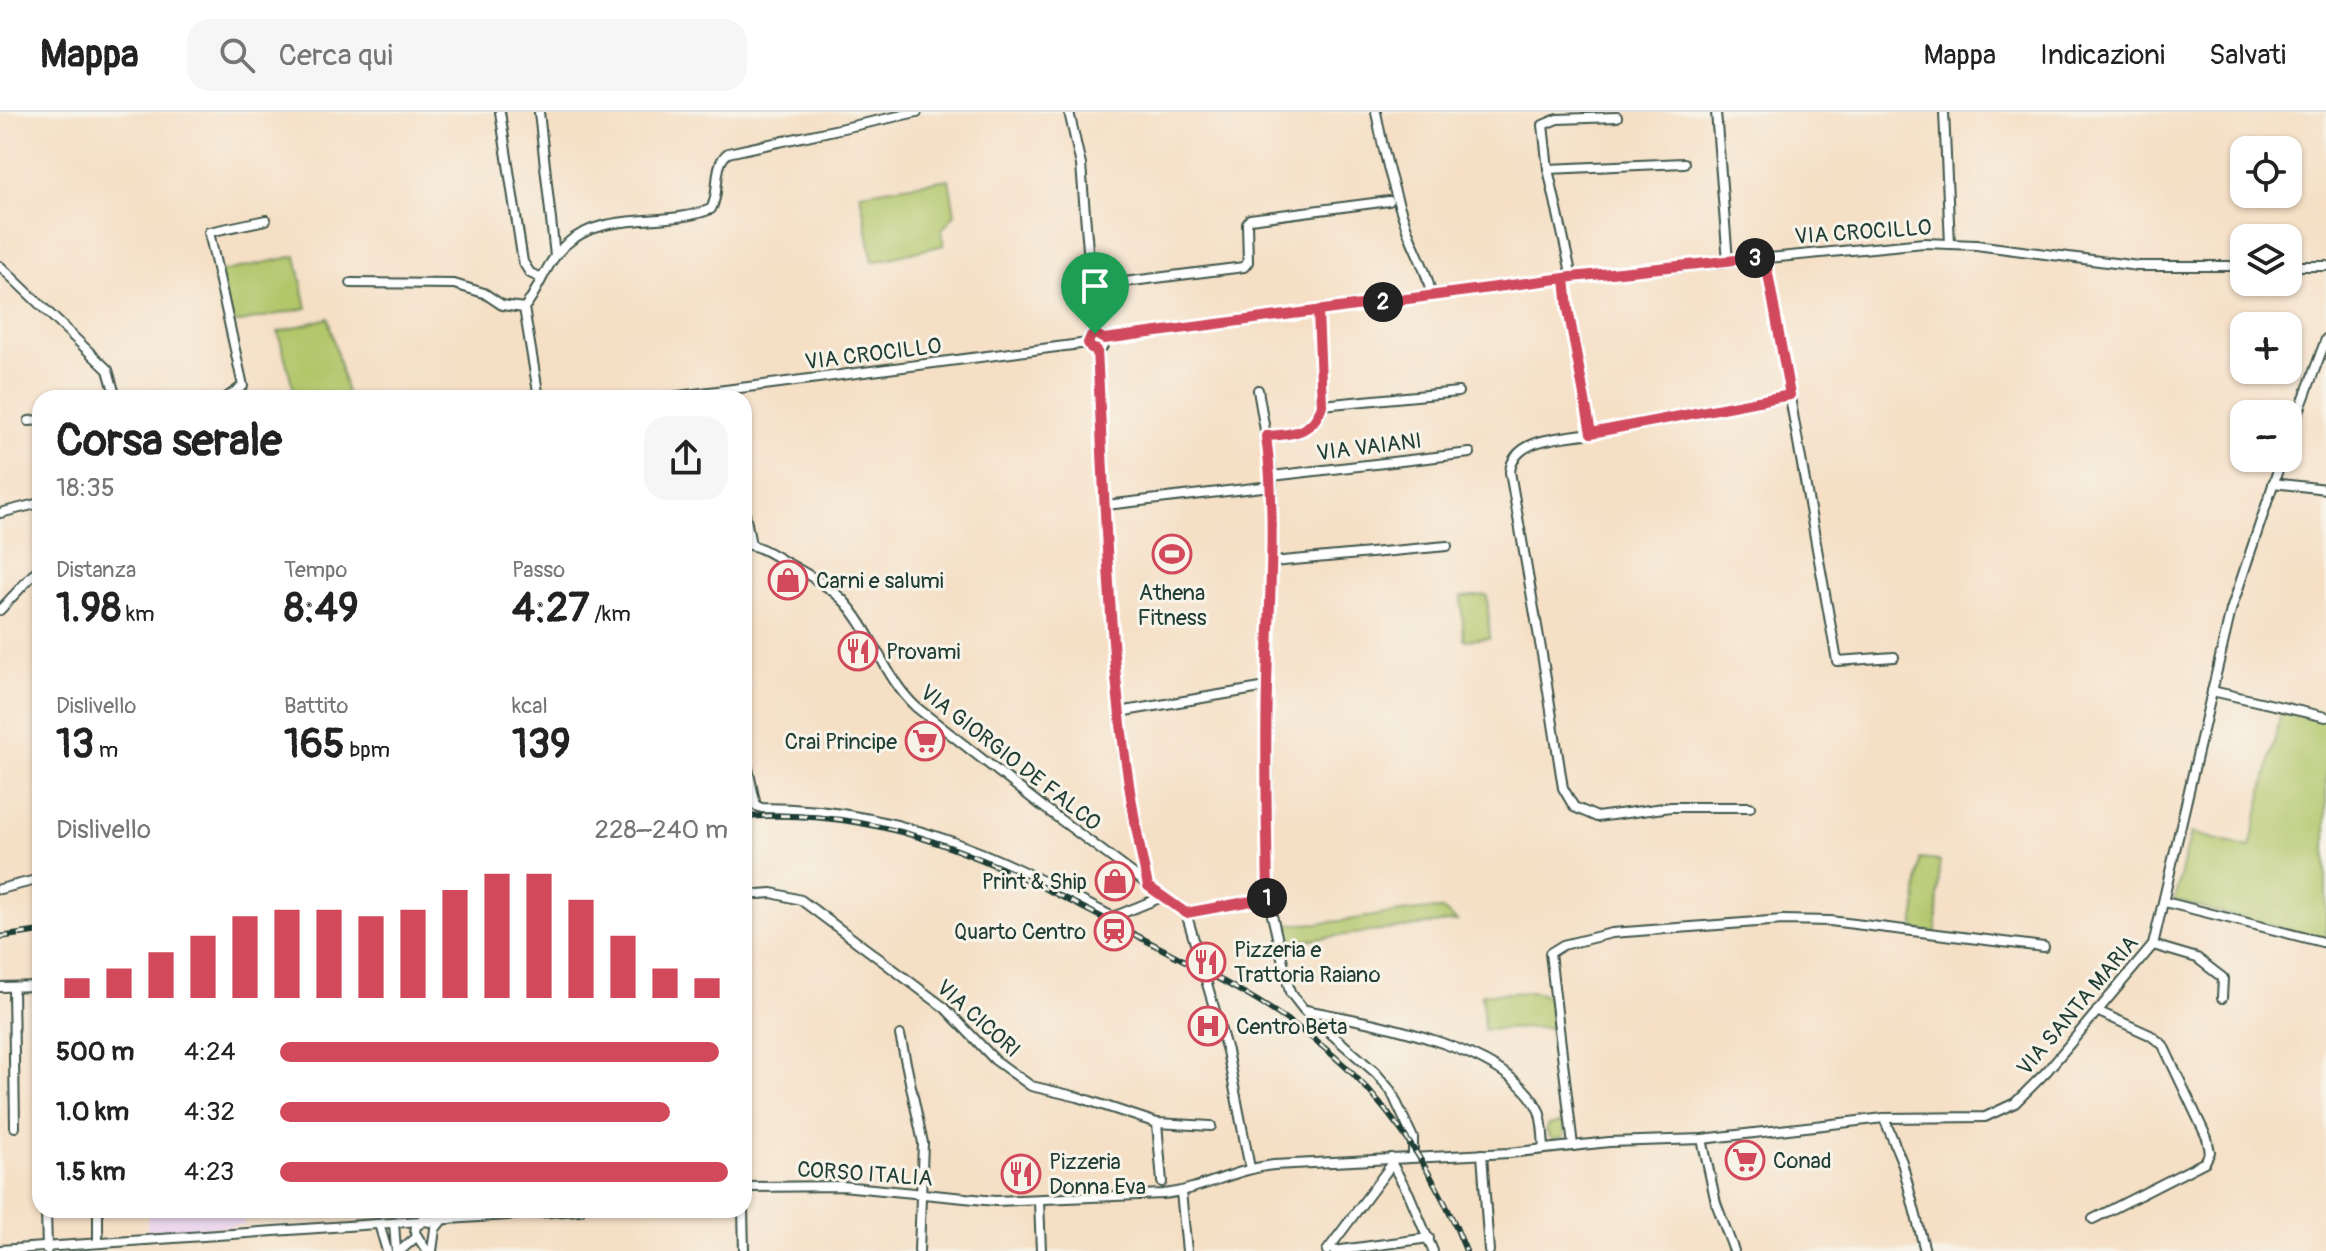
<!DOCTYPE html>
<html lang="it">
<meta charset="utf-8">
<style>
body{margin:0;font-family:Pangolin,sans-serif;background:#f6f6f6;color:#222;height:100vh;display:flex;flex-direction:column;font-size:30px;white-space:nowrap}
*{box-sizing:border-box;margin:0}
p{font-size:26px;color:#767676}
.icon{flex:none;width:44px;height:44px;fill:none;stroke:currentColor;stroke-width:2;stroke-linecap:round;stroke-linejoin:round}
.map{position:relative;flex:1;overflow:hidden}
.side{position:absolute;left:32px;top:278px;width:720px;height:828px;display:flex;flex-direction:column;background:#fff;border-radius:24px;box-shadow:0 2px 6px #0004}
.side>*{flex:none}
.buttons{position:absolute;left:2230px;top:24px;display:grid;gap:16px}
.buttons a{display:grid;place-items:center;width:72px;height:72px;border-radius:16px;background:#fff;box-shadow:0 2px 6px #0004;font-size:40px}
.pin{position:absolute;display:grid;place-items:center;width:68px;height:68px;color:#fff;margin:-82px -34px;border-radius:50% 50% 50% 0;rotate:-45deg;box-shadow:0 0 8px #0007}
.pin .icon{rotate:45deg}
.km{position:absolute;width:40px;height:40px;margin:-20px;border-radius:50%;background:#222;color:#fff;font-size:22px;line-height:40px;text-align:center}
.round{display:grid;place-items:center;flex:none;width:84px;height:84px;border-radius:24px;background:#f6f6f6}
.overview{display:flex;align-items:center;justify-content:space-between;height:136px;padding:0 24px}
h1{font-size:44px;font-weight:700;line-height:60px}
.metrics{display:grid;grid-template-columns:repeat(3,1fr);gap:12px;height:136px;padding:8px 24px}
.metrics div{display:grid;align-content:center}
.metrics b{font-size:40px;font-weight:700}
.metrics small{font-size:22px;font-weight:400}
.metrics p{font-size:22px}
.chart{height:224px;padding:16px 24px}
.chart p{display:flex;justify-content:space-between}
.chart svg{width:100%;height:144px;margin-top:8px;stroke:#d1495b;stroke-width:6}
ul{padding:0 24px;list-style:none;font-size:26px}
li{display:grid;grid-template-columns:128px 96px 1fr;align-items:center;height:60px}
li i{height:20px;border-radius:10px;background:#d1495b}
header{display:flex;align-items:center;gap:48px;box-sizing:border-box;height:112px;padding:0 40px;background:#fff;border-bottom:2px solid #e0e0e0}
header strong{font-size:38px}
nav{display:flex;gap:44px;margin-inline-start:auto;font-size:28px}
.search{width:560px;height:72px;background:#f6f6f6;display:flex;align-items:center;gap:20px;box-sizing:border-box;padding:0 28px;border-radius:24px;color:#767676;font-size:30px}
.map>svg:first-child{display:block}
.built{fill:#e9d2ed}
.green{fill:#b2c66a;stroke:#68824f;stroke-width:2}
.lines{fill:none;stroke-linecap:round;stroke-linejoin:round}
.minor-casing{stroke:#3f554a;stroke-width:12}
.minor{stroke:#fff;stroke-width:8}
.rail-casing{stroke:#1f3d34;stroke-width:6}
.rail{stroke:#f7f3e8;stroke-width:3;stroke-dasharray:9;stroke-linecap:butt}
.route-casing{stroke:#fff;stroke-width:16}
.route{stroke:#d1495b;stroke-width:10}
.labels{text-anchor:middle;stroke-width:6;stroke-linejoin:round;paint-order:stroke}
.street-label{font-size:22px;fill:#1f3d34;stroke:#f7f3e8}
.poi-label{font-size:22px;fill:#1f3d34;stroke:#f7f3e8;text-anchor:start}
</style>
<header>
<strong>Mappa</strong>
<div class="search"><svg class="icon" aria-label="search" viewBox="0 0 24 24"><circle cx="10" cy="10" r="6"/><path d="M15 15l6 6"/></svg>Cerca qui</div>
<nav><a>Mappa</a><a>Indicazioni</a><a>Salvati</a></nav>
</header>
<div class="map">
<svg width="2326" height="1139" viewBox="0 0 2326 1139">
<rect width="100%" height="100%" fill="#f7f3e8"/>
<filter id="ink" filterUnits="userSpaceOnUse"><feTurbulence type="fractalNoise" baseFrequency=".0125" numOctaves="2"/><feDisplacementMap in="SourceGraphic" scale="16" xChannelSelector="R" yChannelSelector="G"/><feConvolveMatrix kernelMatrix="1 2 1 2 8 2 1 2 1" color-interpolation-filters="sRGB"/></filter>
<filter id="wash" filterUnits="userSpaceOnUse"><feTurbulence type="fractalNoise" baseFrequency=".006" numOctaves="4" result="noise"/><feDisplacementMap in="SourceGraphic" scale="32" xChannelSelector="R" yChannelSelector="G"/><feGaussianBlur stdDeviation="1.8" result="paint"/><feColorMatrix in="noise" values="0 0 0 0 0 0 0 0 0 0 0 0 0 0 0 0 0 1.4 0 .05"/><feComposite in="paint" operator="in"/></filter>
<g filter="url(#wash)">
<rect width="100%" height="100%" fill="#f5dfc5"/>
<polygon class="built" points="148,1098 243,1098 244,1113 147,1119"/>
<g class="green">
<polygon points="949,67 955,102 941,119 944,133 873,150 860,81"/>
<polygon points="296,144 307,196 231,212 220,160"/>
<polygon points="328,206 348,286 296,286 278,220"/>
<polygon points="1487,483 1490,526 1464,528 1461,485"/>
<polygon points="2281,599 2326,609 2326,829 2174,788 2191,721 2250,736"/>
<polygon points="1920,747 1940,749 1936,821 1914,817"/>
<path d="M1433 797 1442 798 1457 809 1282 831 1280 811C1331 816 1383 799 1433 797Z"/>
<polygon points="1534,880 1547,884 1550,893 1564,1018 1564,1025 1553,1028 1546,1019 1548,1013 1561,1011 1550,915 1484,918 1482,882"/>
</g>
</g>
<g filter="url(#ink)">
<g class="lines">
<defs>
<g id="minor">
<polyline points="500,0 523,150 530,161 541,166"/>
<polyline points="539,0 555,144"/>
<polyline points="1069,0 1081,53 1095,222"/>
<path d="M1376 0C1383 38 1393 78 1406 114 1414 138 1428 159 1431 184"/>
<polyline points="1716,0 1728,149"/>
<polyline points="1944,0 1950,132"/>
<polyline points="1548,57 1684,51"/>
<polyline points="1765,145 1837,549 1894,545"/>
<polyline points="0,154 108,258 116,286"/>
<polyline points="2288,154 2326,154"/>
<polyline points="1572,165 1548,57 1543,13 1557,7 1617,5"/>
<path d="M1565 166 1568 197 1591 321C1563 326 1513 325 1510 360L1544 554 1563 676 1574 695 1597 705 1671 695H1750"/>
<polyline points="351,171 454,172 484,181 502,193 524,196"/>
<polyline points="1092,174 1244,155 1248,150 1247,111 1250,107 1389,89"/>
<circle cx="1096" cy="230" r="8"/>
<polyline points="1104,227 1572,165 1924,131 1976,133 2138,154 2244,154"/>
<path d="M1097 238C1107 416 1108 599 1148 774"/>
<polyline points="1258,278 1266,324 1298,321 1308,315 1320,302 1322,293 1318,199"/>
<polyline points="226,286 243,274 209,120 266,108"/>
<path d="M539 286 524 196C540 177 545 152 564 134 603 97 665 116 711 97 721 80 712 53 728 41L917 0"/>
<polyline points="663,286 1088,231"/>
<polyline points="1322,293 1458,280"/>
<polyline points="29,309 40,308"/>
<polyline points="1591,321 1790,283"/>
<polyline points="1266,324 1272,364 1272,450 1267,575 1268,786 1290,880 1304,898 1376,961 1391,979 1413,1026 1413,1045"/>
<polyline points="2288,329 2326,227"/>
<polyline points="1272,364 1470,341"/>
<polyline points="2273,371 2326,377"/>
<polyline points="1106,393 1271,374"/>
<polyline points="744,396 751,433"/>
<polyline points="0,401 40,391"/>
<path d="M744 432C760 433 776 445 789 452 807 462 827 473 842 487 873 519 883 564 916 595L1042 694 1186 801 1227 939 1250 1056"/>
<polyline points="1272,450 1447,434"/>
<polyline points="0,498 40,455"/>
<polyline points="2212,579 2326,605"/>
<polyline points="1119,600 1267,575"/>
<path d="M744 638 756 694 762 696C837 696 910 712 979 740 1025 758 1069 783 1113 805L1162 785"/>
<polyline points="0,777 40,767"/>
<polyline points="744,783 772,781 801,788 945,896 995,948 1031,974 1078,985 1157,1011 1211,1014"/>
<polyline points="2165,790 2326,831"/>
<polyline points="1186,801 1268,786"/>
<polyline points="2153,833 2197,846 2223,866 2222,886"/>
<polyline points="0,875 40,874"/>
<polyline points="13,875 15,1015"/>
<path d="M1306 898C1369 910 1510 934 1539 999 1543 1010 1543 1024 1544 1036"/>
<polyline points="900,923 923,1031 919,1139"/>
<polyline points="1884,1006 1902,1050 1925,1139"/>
<polyline points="1157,1011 1162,1070"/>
<polyline points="1702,1027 1716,1091 1734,1139"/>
<polyline points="1573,1034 1550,841 1563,833 1612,821 1783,808 1830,809 2044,835"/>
<polyline points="1482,1042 1489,1139"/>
<polyline points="1392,1052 1409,1082 1433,1139"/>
<path d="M744 1075 842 1074 995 1089 1163 1082C1201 1078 1235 1057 1274 1053L1509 1041 1609 1030 1702 1027 1884 1006 1985 1005 2015 991 2047 959 2153 833 2231 498 2282 346"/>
<polyline points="1181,1080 1187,1139"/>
<polyline points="1039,1089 1041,1139"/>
<polyline points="46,1098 47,1138"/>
<polyline points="421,1098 425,1109 430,1110"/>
<polyline points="743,1098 744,1139"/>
<polyline points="2093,1107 2205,1050 2210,1040 2207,1026 2163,933 2150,923 2097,899"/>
<polyline points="424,1109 416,1114 415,1121 427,1139"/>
<polyline points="394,1111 396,1139"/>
<polyline points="379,1112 387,1139"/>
<polyline points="98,1131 98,1098"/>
<polyline points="0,1138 580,1098"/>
<polyline points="400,1139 417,1124"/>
<polyline points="432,1139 435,1117 442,1108"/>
<polyline points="1327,1139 1392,1052 1391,1046"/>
<polyline points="1334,1139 1429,1126"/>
</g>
</defs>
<use href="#minor" class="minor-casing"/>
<use href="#minor" class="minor"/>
<defs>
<g id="rail">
<path d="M744 705C900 693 1016 761 1149 830 1221 868 1294 903 1352 961 1403 1012 1440 1072 1466 1139"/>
<polyline points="0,825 40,819"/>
</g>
</defs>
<use href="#rail" class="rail-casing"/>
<use href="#rail" class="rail"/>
</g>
</g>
<g class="lines" filter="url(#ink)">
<defs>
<path id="route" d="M1095 222 1091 224 1088 231 1091 236 1097 238C1107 417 1108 599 1148 774L1186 801 1268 786C1267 715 1265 644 1267 573 1269 490 1277 407 1266 324 1292 323 1314 321 1322 293L1318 199 1565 166 1568 197 1591 321 1790 283 1765 145 1572 165 1104 227 1095 222"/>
</defs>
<use href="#route" class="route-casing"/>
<use href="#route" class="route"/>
</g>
<defs>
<symbol id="stadium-ring" viewBox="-11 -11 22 22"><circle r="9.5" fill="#f7f3e8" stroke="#d1495b" stroke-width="1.5"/><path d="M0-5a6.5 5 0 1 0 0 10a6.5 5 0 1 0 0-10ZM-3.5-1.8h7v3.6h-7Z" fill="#d1495b"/></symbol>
<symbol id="shop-ring" viewBox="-11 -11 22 22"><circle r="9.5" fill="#f7f3e8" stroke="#d1495b" stroke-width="1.5"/><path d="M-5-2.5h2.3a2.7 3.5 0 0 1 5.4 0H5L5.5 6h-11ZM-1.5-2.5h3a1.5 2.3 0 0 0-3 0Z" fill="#d1495b"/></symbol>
<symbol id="restaurant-ring" viewBox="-11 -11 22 22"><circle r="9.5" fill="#f7f3e8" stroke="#d1495b" stroke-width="1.5"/><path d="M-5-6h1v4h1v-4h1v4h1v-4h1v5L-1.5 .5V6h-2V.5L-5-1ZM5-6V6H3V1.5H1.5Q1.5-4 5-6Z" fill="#d1495b"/></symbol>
<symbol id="supermarket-ring" viewBox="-11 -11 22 22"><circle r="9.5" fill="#f7f3e8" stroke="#d1495b" stroke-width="1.5"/><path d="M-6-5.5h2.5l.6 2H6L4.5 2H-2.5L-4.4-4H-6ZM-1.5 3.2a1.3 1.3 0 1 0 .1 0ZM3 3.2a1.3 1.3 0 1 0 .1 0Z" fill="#d1495b"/></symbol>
<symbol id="station-ring" viewBox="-11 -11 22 22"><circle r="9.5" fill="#f7f3e8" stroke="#d1495b" stroke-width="1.5"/><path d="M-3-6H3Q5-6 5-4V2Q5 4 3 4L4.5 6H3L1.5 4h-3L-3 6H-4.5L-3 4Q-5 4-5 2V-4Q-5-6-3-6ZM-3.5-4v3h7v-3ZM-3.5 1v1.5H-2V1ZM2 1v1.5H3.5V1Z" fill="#d1495b"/></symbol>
<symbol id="hospital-ring" viewBox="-11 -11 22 22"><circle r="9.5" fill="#f7f3e8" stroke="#d1495b" stroke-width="1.5"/><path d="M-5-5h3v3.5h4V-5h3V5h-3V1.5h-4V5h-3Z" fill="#d1495b"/></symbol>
</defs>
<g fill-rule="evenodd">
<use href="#stadium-ring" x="1150" y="420" width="44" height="44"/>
<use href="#shop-ring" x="766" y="446" width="44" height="44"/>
<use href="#restaurant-ring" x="836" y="517" width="44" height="44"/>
<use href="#supermarket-ring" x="903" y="607" width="44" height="44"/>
<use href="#shop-ring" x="1093" y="747" width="44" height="44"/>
<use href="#station-ring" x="1092" y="797" width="44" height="44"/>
<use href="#restaurant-ring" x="1184" y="828" width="44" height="44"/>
<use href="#hospital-ring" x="1186" y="892" width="44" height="44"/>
<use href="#supermarket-ring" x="1723" y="1026" width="44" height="44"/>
<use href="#restaurant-ring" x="999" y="1040" width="44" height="44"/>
</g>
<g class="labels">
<g class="street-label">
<text transform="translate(1863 119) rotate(-4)" y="8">VIA CROCILLO</text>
<text transform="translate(873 241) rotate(-7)" y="8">VIA CROCILLO</text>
<text transform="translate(1369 334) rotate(-7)" y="8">VIA VAIANI</text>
<text transform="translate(1011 645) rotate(38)" y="8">VIA GIORGIO DE FALCO</text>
<text transform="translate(2077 893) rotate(-50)" y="8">VIA SANTA MARIA</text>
<text transform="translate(979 906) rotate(42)" y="8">VIA CICORI</text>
<text transform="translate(865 1061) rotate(4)" y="8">CORSO ITALIA</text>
</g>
<g class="poi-label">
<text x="816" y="476">Carni e salumi</text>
<text x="1172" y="488" text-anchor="middle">Athena<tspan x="1172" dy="25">Fitness</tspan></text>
<text x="886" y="547">Provami</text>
<text x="897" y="637" text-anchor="end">Crai Principe</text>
<text x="1087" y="777" text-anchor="end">Print &amp; Ship</text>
<text x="1086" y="827" text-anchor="end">Quarto Centro</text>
<text x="1234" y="845">Pizzeria e<tspan x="1234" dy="25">Trattoria Raiano</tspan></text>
<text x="1236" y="922">Centro Beta</text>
<text x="1773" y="1056">Conad</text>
<text x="1049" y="1057">Pizzeria<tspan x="1049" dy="25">Donna Eva</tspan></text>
</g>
</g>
</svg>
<div class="buttons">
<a><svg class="icon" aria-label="locate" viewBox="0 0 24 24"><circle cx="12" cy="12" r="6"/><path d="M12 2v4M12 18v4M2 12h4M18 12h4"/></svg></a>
<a><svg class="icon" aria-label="layers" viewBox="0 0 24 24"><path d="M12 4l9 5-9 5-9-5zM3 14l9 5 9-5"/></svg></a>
<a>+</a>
<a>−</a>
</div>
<div class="pin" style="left:1095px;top:222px;background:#1e9e55"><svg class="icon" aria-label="arrive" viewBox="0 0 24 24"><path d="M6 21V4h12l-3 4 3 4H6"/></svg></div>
<b class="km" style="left:1267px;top:786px">1</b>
<b class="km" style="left:1383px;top:190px">2</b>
<b class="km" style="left:1755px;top:146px">3</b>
<section class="side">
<div class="overview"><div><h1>Corsa serale</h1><p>18:35</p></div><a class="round"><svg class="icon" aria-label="share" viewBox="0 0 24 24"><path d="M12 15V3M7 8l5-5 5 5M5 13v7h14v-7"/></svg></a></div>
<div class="metrics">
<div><p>Distanza</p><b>1.98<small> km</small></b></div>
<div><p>Tempo</p><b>8:49</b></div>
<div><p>Passo</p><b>4:27<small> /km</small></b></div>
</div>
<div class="metrics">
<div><p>Dislivello</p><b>13<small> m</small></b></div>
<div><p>Battito</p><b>165<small> bpm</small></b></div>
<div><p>kcal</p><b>139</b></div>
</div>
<div class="chart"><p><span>Dislivello</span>228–240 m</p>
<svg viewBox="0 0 160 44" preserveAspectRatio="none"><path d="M5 44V38M15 44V35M25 44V30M35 44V25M45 44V19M55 44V17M65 44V17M75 44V19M85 44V17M95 44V11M105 44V6M115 44V6M125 44V14M135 44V25M145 44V35M155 44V38"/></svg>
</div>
<ul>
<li><b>500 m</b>4:24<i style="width:98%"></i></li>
<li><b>1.0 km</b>4:32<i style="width:87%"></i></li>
<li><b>1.5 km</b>4:23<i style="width:100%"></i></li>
</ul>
</section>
</div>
